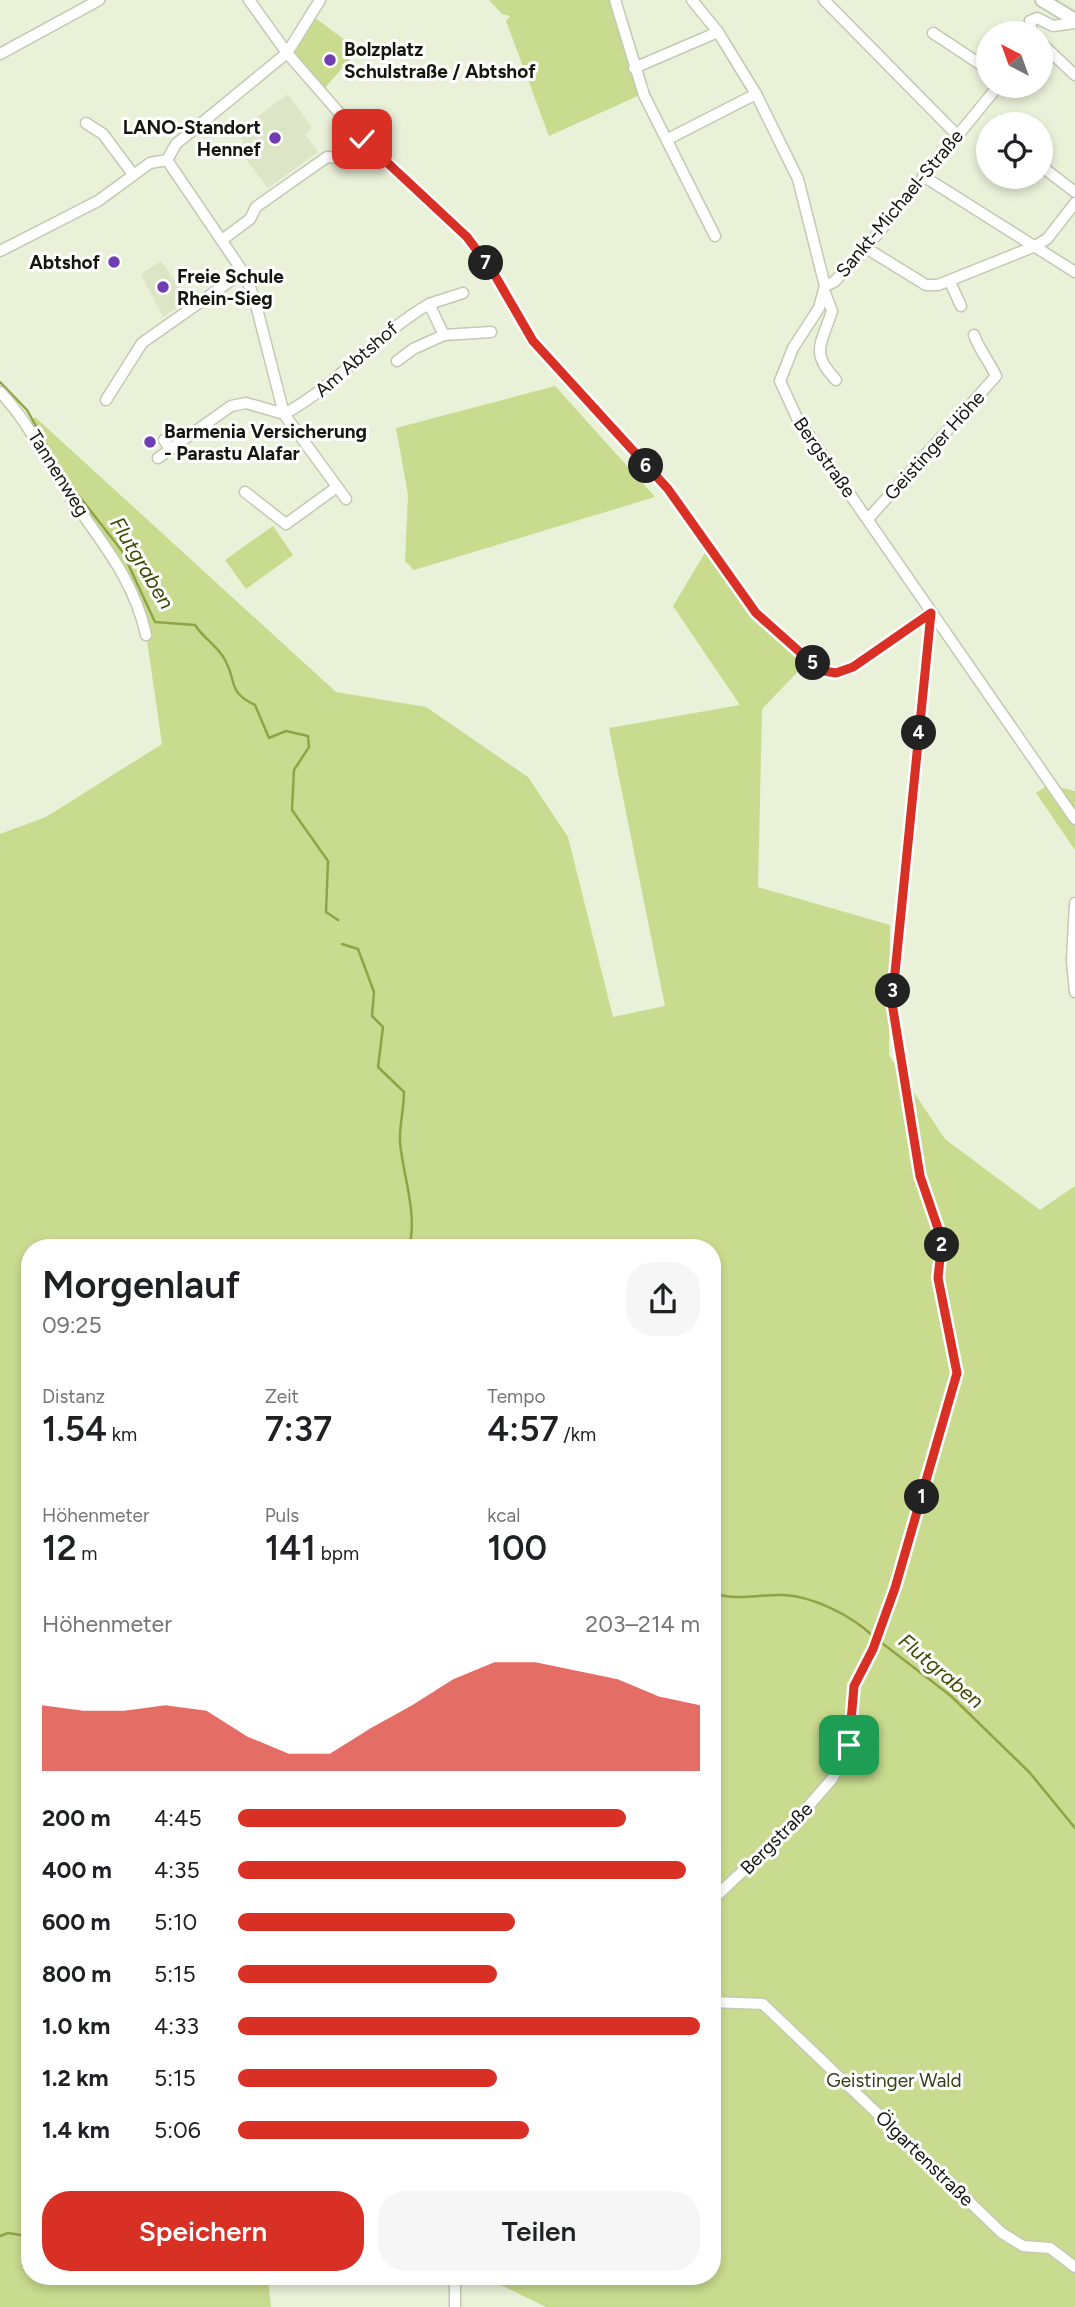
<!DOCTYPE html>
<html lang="de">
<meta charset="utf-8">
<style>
body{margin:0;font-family:Figtree,sans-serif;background:#f6f6f6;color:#202124;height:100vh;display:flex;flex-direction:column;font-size:26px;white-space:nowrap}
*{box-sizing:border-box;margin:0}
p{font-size:23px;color:#757577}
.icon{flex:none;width:38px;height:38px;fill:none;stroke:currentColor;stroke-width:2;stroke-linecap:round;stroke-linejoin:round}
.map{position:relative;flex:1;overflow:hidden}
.sheet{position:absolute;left:21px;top:1239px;width:700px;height:1046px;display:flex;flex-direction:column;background:#fff;border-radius:28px;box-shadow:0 4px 10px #0003}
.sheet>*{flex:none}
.needle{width:46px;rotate:319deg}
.tools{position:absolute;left:976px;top:21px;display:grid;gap:14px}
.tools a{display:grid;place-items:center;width:77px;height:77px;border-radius:50%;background:#fff;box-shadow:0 4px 10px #0003;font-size:35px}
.pin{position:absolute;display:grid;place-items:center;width:60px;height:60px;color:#fff;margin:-30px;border-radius:14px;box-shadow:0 4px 10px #0006}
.km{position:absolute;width:35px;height:35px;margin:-18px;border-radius:50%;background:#222;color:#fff;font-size:19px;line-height:35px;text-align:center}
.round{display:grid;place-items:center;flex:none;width:74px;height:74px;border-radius:28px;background:#f6f6f6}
.overview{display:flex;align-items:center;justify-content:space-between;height:119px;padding:0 21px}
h1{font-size:38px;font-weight:600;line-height:52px}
.stats{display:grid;grid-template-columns:repeat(3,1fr);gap:10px;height:119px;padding:7px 21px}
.stats div{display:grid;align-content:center}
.stats b{font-size:35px;font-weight:600}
.stats small{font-size:19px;font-weight:400}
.stats p{font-size:19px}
.chart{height:196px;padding:14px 21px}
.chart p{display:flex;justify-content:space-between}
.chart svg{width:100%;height:126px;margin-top:7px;fill:#d93025;opacity:.7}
.primary-button{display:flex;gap:14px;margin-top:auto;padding:14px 21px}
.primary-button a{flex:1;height:80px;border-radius:28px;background:#d93025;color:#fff;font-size:28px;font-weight:600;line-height:80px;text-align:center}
.primary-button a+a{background:#f6f6f6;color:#202124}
ul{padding:0 21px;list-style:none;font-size:23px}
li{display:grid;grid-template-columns:112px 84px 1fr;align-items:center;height:52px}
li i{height:18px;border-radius:9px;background:#d93025}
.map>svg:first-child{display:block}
.built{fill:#dde5c7}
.green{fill:#c8db8e}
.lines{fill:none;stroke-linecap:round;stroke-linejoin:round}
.stream{stroke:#90a447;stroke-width:2.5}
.minor-casing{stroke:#c3c9b2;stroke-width:13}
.major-casing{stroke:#c3c9b2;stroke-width:16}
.minor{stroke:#fff;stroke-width:10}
.major{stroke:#fff;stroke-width:12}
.route-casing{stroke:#fff;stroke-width:14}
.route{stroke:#d93025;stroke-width:9}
.poi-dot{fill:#713db4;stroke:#fff;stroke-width:2.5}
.labels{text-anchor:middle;stroke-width:6;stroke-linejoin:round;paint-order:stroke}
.poi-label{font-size:19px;font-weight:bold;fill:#15170f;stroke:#fff;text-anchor:start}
.street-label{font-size:19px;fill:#15170f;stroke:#fff}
.park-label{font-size:19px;fill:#373f18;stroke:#fff}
.water-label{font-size:21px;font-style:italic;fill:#3d4900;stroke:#fff}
</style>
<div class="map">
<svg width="1075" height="2307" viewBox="0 0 1075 2307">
<rect width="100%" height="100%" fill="#eaf1d9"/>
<g class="built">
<polygon points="288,94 312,128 305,134 318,152 268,188 245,158 247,156 240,146 244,143 237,132"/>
<polygon points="161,261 188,300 163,317 141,274"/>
</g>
<g class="green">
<polygon points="489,0 612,0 640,95 549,136 506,21 510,16 502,14"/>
<polygon points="314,17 358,50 323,90 293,57"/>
<polygon points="555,386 655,497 414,570 405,561 408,495 396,428"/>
<polygon points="35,417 336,692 426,707 528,777 568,837 613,1017 665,1006 609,728 740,705 673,606 709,546 756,613 809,660 762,709 758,887 890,925 889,1055 945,1139 1040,1210 1075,1186 1075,2307 546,2307 484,2277 712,2277 712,1248 30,1248 30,2277 268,2277 271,2307 0,2307 0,834 46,817 162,744 143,613 28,423"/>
<polygon points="273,526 293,555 246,589 225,560"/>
<polygon points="1048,785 1075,791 1075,850 1036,793"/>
</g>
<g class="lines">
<g class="stream">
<path d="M0 382 27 410 65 478 122 551 155 622 195 625C203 638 218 646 225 660 237 681 227 692 255 705L269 738 286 731 308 736 309 747 294 770 292 810 328 861 326 912 338 920"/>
<path d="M342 944 358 949 374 992 372 1016 383 1027 378 1067 404 1092C404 1108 399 1128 400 1142 403 1177 418 1213 409 1248"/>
<path d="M712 1592C733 1602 760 1594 783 1595 813 1596 852 1616 873 1636"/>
<polyline points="878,1640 951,1696 1030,1773 1075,1828"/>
<polyline points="0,2236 8,2233 27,2236"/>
</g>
<defs>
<g id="minor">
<polyline points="249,0 287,53 362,139 467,237 493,272 533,341 668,489 756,613 811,662 824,671 836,673 853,667 931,613"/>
<polyline points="615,0 644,95 715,236"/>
<polyline points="692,0 718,32 756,94 798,179 825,286 819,308 793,348 780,381 797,418 1075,819"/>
<polyline points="824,0 957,135"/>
<polyline points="933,33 989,70"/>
<polyline points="1032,33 1030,21 1037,18 1053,26 1075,23"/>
<polyline points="1041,43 1075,75"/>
<polyline points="0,54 99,0"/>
<polyline points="634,68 718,32"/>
<polyline points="86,123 103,134 132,173"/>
<polyline points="668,139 756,94"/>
<polyline points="167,160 243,272 254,297 284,414 346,499"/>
<polyline points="1041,166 1075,192"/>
<polyline points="923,176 1075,272"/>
<polyline points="222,240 250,219 256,207 327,157 338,158 362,139"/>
<polyline points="866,248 926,285 938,285 1033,247 1047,239 1075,203"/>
<polyline points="0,251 98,201 150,163 167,160 176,144 287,53 320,0"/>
<polyline points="950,282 961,306"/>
<polyline points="825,286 834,282 866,248 998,86"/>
<path d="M825 293 832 311C822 343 809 352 836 380"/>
<polyline points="429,304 463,293"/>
<polyline points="444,335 491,332"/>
<path d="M0 392C26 419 40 449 60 481 92 532 133 573 146 635"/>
<polyline points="106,400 142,343 243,272"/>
<polyline points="164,440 170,449"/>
<path d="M158 458 231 406 246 403 284 414C338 385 376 335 429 304L444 335 413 349 397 361"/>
<polyline points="245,492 286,524 337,487"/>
<path d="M868 519 996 376C989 361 980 351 974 335"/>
<polyline points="1075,903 1072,961 1075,992"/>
<polyline points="712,1900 792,1825 832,1779 849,1745 854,1686 873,1649 895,1588 957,1373 938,1278 942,1240 920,1176 892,1003 931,613"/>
<polyline points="712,2002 763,2004 1002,2233 1023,2246 1050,2248 1075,2267"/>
<polyline points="455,2277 455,2307"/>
</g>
<polyline id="major" points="1042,0 1075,20"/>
</defs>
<use href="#minor" class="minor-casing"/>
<use href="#major" class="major-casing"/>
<use href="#minor" class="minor"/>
<use href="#major" class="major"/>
</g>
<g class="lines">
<defs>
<polyline id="route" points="362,139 467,237 493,272 533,341 668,489 756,613 811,662 824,671 836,673 853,667 931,613 892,1003 920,1176 942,1240 938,1278 957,1373 895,1588 873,1649 854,1686 849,1745"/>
</defs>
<use href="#route" class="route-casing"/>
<use href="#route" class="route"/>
</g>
<g class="poi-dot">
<circle cx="330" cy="60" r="7"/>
<circle cx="275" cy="138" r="7"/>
<circle cx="114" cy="262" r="7"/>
<circle cx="163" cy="287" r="7"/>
<circle cx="150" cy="442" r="7"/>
</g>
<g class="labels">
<g class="poi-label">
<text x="344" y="56">Bolzplatz<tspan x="344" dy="22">Schulstraße / Abtshof</tspan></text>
<text x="261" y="134" text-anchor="end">LANO-Standort<tspan x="261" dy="22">Hennef</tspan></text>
<text x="100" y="269" text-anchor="end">Abtshof</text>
<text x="177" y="283">Freie Schule<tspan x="177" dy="22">Rhein-Sieg</tspan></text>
<text x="164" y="438">Barmenia Versicherung<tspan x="164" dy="22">- Parastu Alafar</tspan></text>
</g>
<g class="street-label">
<text transform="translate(899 203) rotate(-50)" y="7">Sankt-Michael-Straße</text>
<text transform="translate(356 359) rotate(-41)" y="7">Am Abtshof</text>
<text transform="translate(934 445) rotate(-48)" y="7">Geistinger Höhe</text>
<text transform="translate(825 457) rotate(55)" y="7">Bergstraße</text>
<text transform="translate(59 473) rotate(58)" y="7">Tannenweg</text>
<text transform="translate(776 1838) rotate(-45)" y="7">Bergstraße</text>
<text transform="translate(925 2158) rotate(44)" y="7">Ölgartenstraße</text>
</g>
<g class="park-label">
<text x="894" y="2087">Geistinger Wald</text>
</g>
<g class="water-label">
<text transform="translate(142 563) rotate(59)" y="7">Flutgraben</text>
<text transform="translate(941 1671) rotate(40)" y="7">Flutgraben</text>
</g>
</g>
</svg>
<div class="tools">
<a><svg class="needle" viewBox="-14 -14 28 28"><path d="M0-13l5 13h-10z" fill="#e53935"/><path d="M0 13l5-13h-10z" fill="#757577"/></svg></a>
<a><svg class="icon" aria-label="locate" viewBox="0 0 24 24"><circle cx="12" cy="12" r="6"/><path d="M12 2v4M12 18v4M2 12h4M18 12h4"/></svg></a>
</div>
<div class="pin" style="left:849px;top:1745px;background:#1e9e55"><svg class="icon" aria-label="arrive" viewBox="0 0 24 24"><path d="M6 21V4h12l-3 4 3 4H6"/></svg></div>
<div class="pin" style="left:362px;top:139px;background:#d93025"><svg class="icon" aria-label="check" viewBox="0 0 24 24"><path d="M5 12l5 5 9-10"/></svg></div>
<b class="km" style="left:922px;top:1497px">1</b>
<b class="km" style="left:942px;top:1245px">2</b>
<b class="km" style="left:893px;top:991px">3</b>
<b class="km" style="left:919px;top:733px">4</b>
<b class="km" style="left:813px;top:663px">5</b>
<b class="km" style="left:646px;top:466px">6</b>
<b class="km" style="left:486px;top:263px">7</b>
<section class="sheet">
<div class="overview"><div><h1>Morgenlauf</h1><p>09:25</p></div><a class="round"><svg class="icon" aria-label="share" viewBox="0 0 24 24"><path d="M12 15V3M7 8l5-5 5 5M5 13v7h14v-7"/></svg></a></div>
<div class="stats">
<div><p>Distanz</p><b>1.54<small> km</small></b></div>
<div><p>Zeit</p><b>7:37</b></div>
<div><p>Tempo</p><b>4:57<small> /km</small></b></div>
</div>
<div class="stats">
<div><p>Höhenmeter</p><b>12<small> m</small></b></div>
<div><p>Puls</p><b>141<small> bpm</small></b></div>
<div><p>kcal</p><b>100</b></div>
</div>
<div class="chart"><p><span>Höhenmeter</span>203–214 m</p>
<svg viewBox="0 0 160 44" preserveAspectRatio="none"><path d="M0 44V21L10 23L20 23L30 21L40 23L50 32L60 38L70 38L80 29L90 21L100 12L110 6L120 6L130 9L140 12L150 18L160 21V44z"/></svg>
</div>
<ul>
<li><b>200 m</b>4:45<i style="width:84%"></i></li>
<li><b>400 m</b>4:35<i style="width:97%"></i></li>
<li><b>600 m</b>5:10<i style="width:60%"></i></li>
<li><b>800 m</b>5:15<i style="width:56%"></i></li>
<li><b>1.0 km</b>4:33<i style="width:100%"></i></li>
<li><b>1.2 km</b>5:15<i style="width:56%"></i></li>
<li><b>1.4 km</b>5:06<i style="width:63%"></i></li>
</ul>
<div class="primary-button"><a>Speichern</a><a>Teilen</a></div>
</section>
</div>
